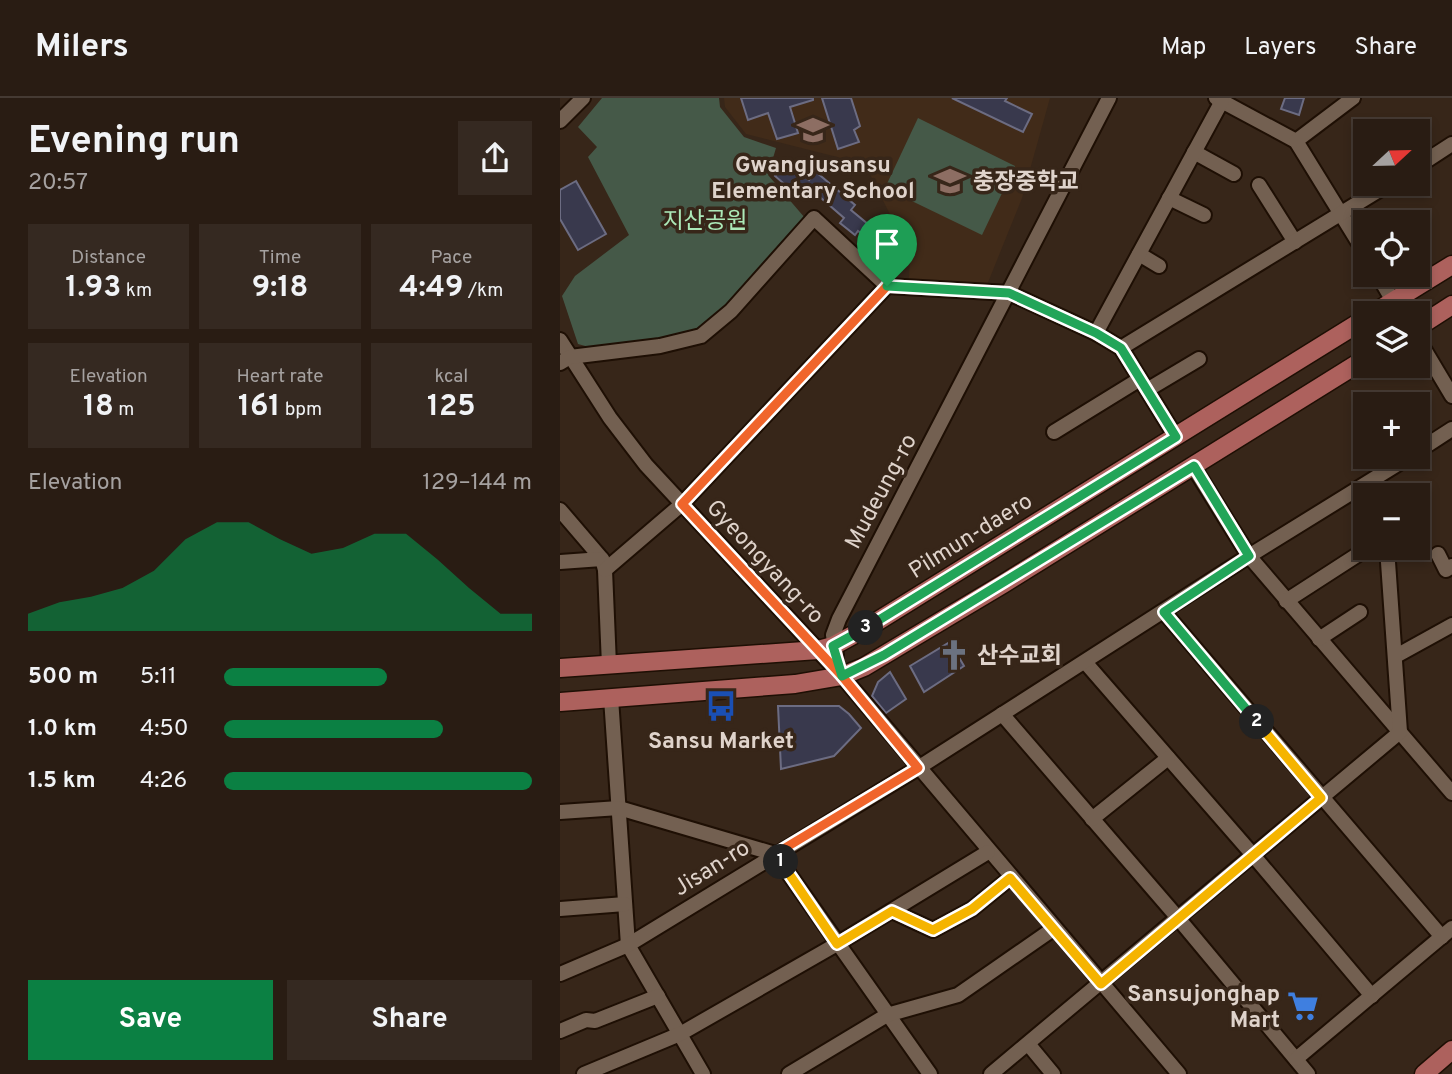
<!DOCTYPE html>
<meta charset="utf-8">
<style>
body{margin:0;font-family:Overpass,"Noto Sans KR",sans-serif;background:#352921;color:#f1f3f6;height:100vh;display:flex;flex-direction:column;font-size:26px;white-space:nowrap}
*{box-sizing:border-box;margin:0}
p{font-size:23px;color:#a5a1a0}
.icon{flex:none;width:38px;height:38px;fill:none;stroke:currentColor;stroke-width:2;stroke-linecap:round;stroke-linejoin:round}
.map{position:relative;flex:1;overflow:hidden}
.panel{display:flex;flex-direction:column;background:#291c13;width:560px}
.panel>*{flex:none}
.needle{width:46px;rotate:68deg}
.fabs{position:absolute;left:793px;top:21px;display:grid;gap:14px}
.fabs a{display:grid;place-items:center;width:77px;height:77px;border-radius:0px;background:#291c13;box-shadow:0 4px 10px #0003,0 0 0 2px #453a33;font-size:35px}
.pin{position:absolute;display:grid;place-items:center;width:60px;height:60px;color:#fff;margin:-72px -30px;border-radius:50% 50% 50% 0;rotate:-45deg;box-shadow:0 0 7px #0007}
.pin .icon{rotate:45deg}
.km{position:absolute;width:35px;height:35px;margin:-18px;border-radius:50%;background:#222;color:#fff;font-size:19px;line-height:35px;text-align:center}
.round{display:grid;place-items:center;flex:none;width:74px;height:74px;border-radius:0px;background:#352921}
.overview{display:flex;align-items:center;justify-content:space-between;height:119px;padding:0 28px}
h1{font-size:38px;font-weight:700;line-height:52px}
.metrics{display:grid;grid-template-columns:repeat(3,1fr);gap:10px;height:119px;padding:7px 28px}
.metrics div{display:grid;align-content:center;border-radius:0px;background:#352921;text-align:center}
.metrics b{font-size:30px;font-weight:700}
.metrics small{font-size:19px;font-weight:400}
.metrics p{font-size:19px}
.chart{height:196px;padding:14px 28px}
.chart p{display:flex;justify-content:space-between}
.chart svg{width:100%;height:126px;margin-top:7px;fill:#0b8043;opacity:.7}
.primary-button{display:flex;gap:14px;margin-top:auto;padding:14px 28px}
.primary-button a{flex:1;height:80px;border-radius:0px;background:#0b8043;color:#fff;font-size:28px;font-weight:700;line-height:80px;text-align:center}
.primary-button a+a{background:#352921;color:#f1f3f6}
ul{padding:0 28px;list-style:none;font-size:23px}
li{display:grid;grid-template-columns:112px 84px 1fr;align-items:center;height:52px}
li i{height:18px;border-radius:9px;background:#0b8043}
header{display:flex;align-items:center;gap:42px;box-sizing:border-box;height:98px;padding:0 35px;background:#291c13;border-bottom:2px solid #453a33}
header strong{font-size:33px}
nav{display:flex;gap:38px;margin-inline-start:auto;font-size:24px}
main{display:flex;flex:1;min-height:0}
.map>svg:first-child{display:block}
.built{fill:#412b19}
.green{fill:#455948}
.building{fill:#39394d;stroke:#6c6c82;stroke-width:2}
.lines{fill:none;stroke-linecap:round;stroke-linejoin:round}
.minor-casing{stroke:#1e0f04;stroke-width:18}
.major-casing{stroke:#1e0f04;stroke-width:21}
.minor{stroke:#736051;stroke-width:14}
.major{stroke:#ad615d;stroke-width:18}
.split-1-casing{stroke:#fff;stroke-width:14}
.split-2-casing{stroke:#fff;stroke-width:14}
.split-3-casing{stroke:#fff;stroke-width:14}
.split-4-casing{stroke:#fff;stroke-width:14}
.split-1{stroke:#f0652b;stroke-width:9}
.split-2{stroke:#f5b400;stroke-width:9}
.split-3{stroke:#22a559;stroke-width:9}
.split-4{stroke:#22a559;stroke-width:9}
.labels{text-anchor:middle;stroke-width:7;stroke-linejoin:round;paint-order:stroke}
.poi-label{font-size:23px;font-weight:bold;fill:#dfd3cb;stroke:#372619}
.park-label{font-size:23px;fill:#ace9b8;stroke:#372619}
.street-label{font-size:23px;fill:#dfd3cb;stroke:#372619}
</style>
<header>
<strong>Milers</strong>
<nav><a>Map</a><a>Layers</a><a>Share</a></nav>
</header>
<main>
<section class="panel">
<div class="overview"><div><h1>Evening run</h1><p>20:57</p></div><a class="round"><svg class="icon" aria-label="share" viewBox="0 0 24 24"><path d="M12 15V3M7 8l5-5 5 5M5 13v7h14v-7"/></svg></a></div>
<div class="metrics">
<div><p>Distance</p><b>1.93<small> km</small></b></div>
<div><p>Time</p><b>9:18</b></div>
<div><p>Pace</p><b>4:49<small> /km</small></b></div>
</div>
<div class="metrics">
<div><p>Elevation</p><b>18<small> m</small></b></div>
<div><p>Heart rate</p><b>161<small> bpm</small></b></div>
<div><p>kcal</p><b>125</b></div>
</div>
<div class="chart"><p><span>Elevation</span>129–144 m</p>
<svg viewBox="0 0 160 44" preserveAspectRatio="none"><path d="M0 44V38L10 34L20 32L30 29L40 23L50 12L60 6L70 6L80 12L90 17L100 15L110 10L120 10L130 19L140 29L150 38L160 38V44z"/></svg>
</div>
<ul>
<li><b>500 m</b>5:11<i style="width:53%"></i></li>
<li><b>1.0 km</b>4:50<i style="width:71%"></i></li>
<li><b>1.5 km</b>4:26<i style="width:100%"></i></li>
</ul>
<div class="primary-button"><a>Save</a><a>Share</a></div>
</section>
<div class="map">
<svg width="892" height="976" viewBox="0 0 892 976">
<rect width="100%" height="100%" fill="#372619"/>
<polygon class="built" points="164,0 490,0 462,100 427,187 349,181 350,157 305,66 186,36 165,9"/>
<g class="green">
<path d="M42 0H159L160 9 184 39 216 50 208 77 245 120C218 154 158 233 116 242 88 248 57 247 29 249L18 246 2 198 15 178 69 137 28 59 37 49 18 29Z"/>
<polygon points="358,20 455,68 422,137 325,90"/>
</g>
<g class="building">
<polygon points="181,0 253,0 253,2 230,9 238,35 217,41 208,15 188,22"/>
<polygon points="262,0 291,0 300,28 294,32 299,44 278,51"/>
<polygon points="392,0 447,0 445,3 472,16 463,34"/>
<polygon points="725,0 744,0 739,17 721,11"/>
<polygon points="228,64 249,82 256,74 295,107 291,112 309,127 302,136 298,133 295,137 280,125 284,120 246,87 237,97 215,78"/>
<polygon points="16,83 46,136 18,152 0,121 0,92"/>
<polygon points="390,544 404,568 364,594 350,568"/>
<polygon points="330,574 346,601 326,615 312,598 318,584"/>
<polygon points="218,608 279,608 289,616 301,630 274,658 221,671"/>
</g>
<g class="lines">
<defs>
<g id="minor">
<polyline points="656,0 736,43 805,155"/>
<polyline points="0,23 23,0"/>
<polyline points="736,43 793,0"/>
<polyline points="634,54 674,76"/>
<polyline points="858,68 892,46"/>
<polyline points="699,87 735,144"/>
<polyline points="609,100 644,117"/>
<polyline points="579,156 599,168"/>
<polyline points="818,177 833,203"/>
<polyline points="327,188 449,195 536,235 561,250 616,339"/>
<polyline points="536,235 662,3"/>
<polyline points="858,241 892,298"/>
<polyline points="0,242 50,320 86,367 282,578 619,976"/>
<polyline points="561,250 829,86"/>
<polyline points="0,265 10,259 100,248 141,238 171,213 254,120 327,188"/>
<polyline points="587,292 639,261"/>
<polyline points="494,334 580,281"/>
<polyline points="858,353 892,331"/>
<polyline points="633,368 689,458 892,695"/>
<polyline points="0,412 42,461 45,472 49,567"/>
<polyline points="878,456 886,472 892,468"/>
<polyline points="0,464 42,461"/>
<polyline points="45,472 122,406 327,188"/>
<polyline points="726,503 808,450"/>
<polyline points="604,514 882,839"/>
<polyline points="759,541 800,514"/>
<polyline points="276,557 273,537 279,521 549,0"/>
<polyline points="836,558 892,527"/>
<polyline points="525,564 693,757 812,898"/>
<polyline points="51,600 68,847 143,976"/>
<polyline points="442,616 618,820 748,976"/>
<polyline points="0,714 59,710 215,756 370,976"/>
<polyline points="532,721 608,660"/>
<polyline points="0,811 65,806"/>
<polyline points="332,813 373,832 412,811 450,780"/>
<polyline points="0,876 68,847 358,670 689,458 849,359"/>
<polyline points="0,933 26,922 35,923 98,898"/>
<polyline points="469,947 493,976"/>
<polyline points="736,961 892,830"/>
<polyline points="24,976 120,936 277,846 428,754"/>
<polyline points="229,976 327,917 398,897 493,831"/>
<polyline points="431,976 840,634 827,450"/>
</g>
<g id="major">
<polyline points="814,215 892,167"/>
<polyline points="858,229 892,207"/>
<polyline points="0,570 258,552 273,548 313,526 805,221"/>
<polyline points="0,604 235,586 282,578 304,569 443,486 805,261"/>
<polyline points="864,976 892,952"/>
</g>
</defs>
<use href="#minor" class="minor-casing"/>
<use href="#major" class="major-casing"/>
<use href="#minor" class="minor"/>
<use href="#major" class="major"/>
</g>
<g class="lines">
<defs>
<polyline id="split-1" points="221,764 215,756 358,670 282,578 122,406 327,188"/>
<polyline id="split-2" points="221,764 277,846 332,813 373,832 412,811 450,780 541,886 761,700 697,624"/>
<polyline id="split-3" points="306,530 273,548 282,578 324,557 634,368 689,458 604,514 697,624"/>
<polyline id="split-4" points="306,530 616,339 561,250 536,235 449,195 327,188"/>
</defs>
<use href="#split-1" class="split-1-casing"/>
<use href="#split-2" class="split-2-casing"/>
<use href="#split-3" class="split-3-casing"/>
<use href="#split-4" class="split-4-casing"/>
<use href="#split-1" class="split-1"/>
<use href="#split-2" class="split-2"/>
<use href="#split-3" class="split-3"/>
<use href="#split-4" class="split-4"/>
</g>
<defs>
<symbol id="school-bare" viewBox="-9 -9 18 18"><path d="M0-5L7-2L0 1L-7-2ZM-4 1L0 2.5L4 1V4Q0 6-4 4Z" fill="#8d6e63" stroke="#372619" stroke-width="2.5" paint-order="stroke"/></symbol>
<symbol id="church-bare" viewBox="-9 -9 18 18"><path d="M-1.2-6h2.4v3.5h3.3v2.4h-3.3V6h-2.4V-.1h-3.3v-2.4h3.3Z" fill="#6b7280" stroke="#372619" stroke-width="2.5" paint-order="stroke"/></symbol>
<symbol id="bus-bare" viewBox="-9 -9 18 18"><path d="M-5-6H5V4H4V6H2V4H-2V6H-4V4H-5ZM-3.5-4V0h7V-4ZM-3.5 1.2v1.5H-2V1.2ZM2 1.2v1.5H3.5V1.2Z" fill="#1a4fb4" stroke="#372619" stroke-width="2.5" paint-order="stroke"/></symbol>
<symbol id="supermarket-bare" viewBox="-9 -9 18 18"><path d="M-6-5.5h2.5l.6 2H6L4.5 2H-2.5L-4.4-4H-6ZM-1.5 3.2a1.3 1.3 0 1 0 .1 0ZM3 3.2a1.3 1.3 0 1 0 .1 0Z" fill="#3f7fe0" stroke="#372619" stroke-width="2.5" paint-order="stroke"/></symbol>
</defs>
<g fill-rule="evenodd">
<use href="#school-bare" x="231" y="10" width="44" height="44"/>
<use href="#school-bare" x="368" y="61" width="44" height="44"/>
<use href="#church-bare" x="372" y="535" width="44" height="44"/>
<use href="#bus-bare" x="139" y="586" width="44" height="44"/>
<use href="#supermarket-bare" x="721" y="886" width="44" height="44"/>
</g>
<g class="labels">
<g class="poi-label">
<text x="253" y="74">Gwangjusansu<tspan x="253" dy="26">Elementary School</tspan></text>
<text x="413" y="91" text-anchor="start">충장중학교</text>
<text x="417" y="565" text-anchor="start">산수교회</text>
<text x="161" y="650">Sansu Market</text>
<text x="720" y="903" text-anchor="end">Sansujonghap<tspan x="720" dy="26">Mart</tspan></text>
</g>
<g class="park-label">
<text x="145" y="130">지산공원</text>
</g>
<g class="street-label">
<text transform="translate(320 393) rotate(-62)" y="8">Mudeung-ro</text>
<text transform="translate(410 437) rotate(-32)" y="8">Pilmun-daero</text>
<text transform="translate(206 463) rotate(47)" y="8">Gyeongyang-ro</text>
<text transform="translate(151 769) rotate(-32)" y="8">Jisan-ro</text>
</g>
</g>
</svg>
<div class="fabs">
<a><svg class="needle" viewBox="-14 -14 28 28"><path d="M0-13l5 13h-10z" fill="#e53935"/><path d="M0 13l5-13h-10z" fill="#a5a1a0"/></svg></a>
<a><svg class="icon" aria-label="locate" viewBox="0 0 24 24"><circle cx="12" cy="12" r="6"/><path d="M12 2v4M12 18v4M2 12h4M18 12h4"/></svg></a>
<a><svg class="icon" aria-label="layers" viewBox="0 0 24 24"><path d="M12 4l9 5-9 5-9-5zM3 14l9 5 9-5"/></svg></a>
<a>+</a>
<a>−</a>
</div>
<div class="pin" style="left:327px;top:188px;background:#1e9e55"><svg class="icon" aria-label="arrive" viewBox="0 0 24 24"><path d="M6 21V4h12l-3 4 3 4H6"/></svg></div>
<b class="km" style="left:221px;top:764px">1</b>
<b class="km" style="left:697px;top:624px">2</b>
<b class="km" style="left:306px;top:530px">3</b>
</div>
</main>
